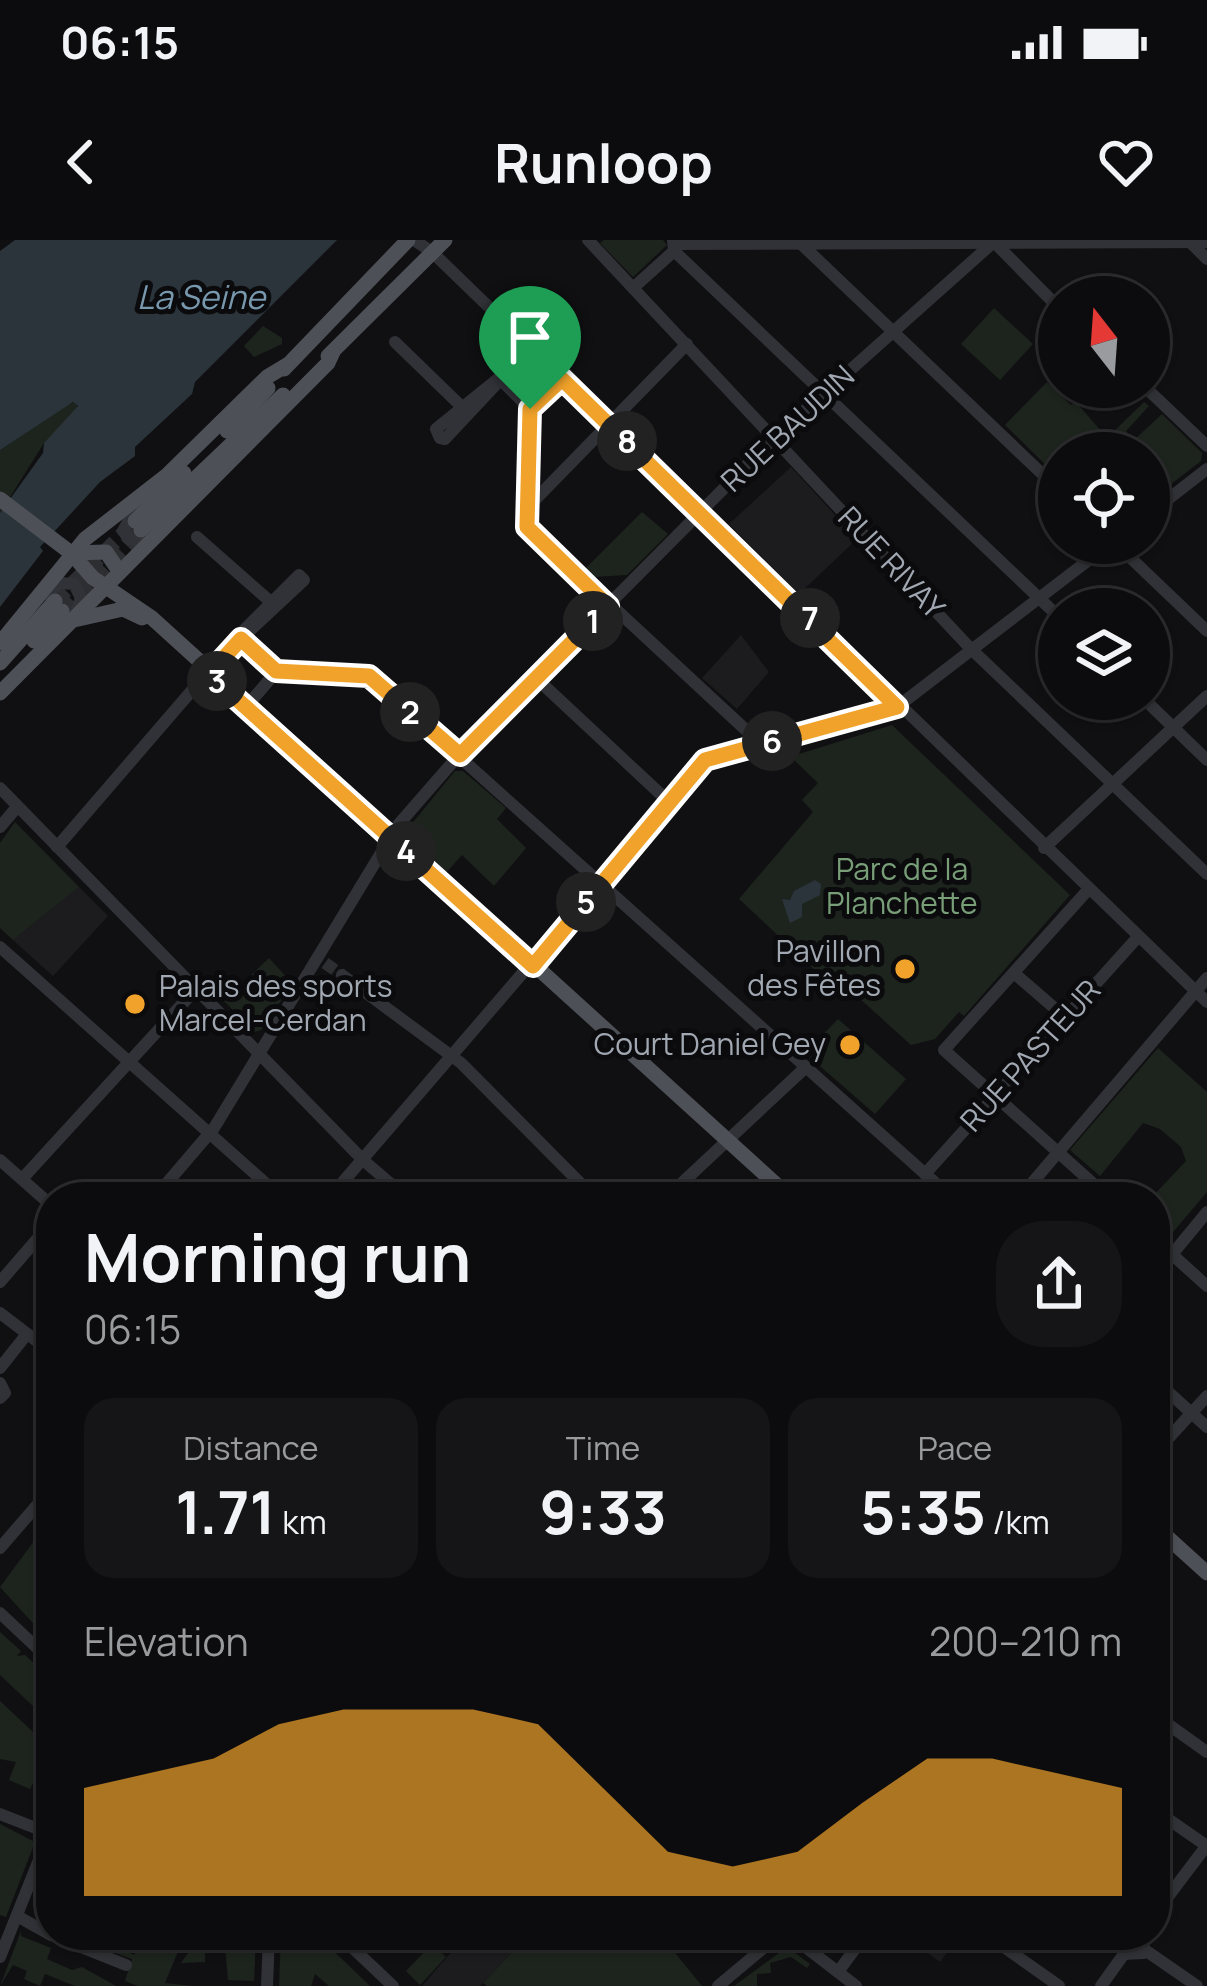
<!DOCTYPE html>
<meta charset="utf-8">
<style>
body{margin:0;font-family:Manrope,sans-serif;background:#151517;color:#f1f3f6;height:100vh;display:flex;flex-direction:column;font-size:45px;white-space:nowrap}
*{box-sizing:border-box;margin:0}
p{font-size:39px;color:#9a9b9e}
.icon{flex:none;width:66px;height:66px;fill:none;stroke:currentColor;stroke-width:2;stroke-linecap:round;stroke-linejoin:round}
.map{position:relative;flex:1;overflow:hidden}
.sheet{position:absolute;left:36px;top:942px;width:1134px;height:768px;display:flex;flex-direction:column;background:#0c0c0e;border-radius:48px;box-shadow:0 3px 9px #0004,0 0 0 3px #2c2c2e}
.sheet>*{flex:none}
.needle{width:78px;rotate:343deg}
.buttons{position:absolute;left:1038px;top:36px;display:grid;gap:24px}
.buttons a{display:grid;place-items:center;width:132px;height:132px;border-radius:50%;background:#0c0c0e;box-shadow:0 3px 9px #0004,0 0 0 3px #2c2c2e;font-size:60px}
.pin{position:absolute;display:grid;place-items:center;width:102px;height:102px;color:#fff;margin:-123px -51px;border-radius:50% 50% 50% 0;rotate:-45deg;box-shadow:0 0 12px #0007}
.pin .icon{rotate:45deg}
.km{position:absolute;width:60px;height:60px;margin:-30px;border-radius:50%;background:#222;color:#fff;font-size:33px;line-height:60px;text-align:center}
.round{display:grid;place-items:center;flex:none;width:126px;height:126px;border-radius:48px;background:#151517}
.headline{display:flex;align-items:center;justify-content:space-between;height:204px;padding:0 48px}
h1{font-size:66px;font-weight:700;line-height:90px}
.stats{display:grid;grid-template-columns:repeat(3,1fr);gap:18px;height:204px;padding:12px 48px}
.stats div{display:grid;align-content:center;border-radius:30px;background:#151517;text-align:center}
.stats b{font-size:60px;font-weight:700}
.stats small{font-size:33px;font-weight:400}
.stats p{font-size:33px}
.chart{height:336px;padding:24px 48px}
.chart p{display:flex;justify-content:space-between}
.chart svg{width:100%;height:216px;margin-top:12px;fill:#f0a22a;opacity:.7}
.status{display:flex;justify-content:space-between;align-items:center;height:84px;padding:0 60px;background:#0c0c0e;direction:ltr}
.status svg{height:33px;fill:currentColor}
header{display:flex;justify-content:space-between;align-items:center;height:156px;padding:0 48px;background:#0c0c0e;font-size:54px;font-weight:700}
.map>svg:first-child{display:block}
.built{fill:#1c1c1f}
.green{fill:#1d241d}
.water{fill:#2a343a}
.lines{fill:none;stroke-linecap:round;stroke-linejoin:round}
.minor-tunnel{stroke:#2d2e32;stroke-width:12;stroke-dasharray:12 6;stroke-linecap:butt}
.major-tunnel{stroke:#2d2e32;stroke-width:15;stroke-dasharray:15 8;stroke-linecap:butt}
.minor{stroke:#313237;stroke-width:12}
.major{stroke:#4d5056;stroke-width:15}
.route-casing{stroke:#fff;stroke-width:24}
.route{stroke:#f0a22a;stroke-width:15}
.poi-dot{fill:#f0a22a;stroke:#0b0b0d;stroke-width:4.5}
.labels{text-anchor:middle;stroke-width:10;stroke-linejoin:round;paint-order:stroke}
.street-label{font-size:30px;fill:#a1a8b2;stroke:#0b0b0d}
.park-label{font-size:30px;fill:#789e78;stroke:#0b0b0d}
.poi-label{font-size:30px;fill:#a1a8b2;stroke:#0b0b0d;text-anchor:end}
.water-label{font-size:33px;font-style:italic;fill:#7898ae;stroke:#0b0b0d}
</style>
<div class="status"><b>06:15</b><svg viewBox="0 0 49 12"><path d="M0 12V9h3v3zM5 12V6h3v6zM10 12V3h3v9zM15 12V0h3v12zM26 1h20v11H26zM47 4h2v5h-2z"/></svg></div>
<header><svg class="icon" aria-label="back" viewBox="0 0 24 24"><path d="M15 5l-7 7 7 7"/></svg>Runloop<svg class="icon" aria-label="heart" viewBox="0 0 24 24"><path d="M12 20l-8-8c-3-5 5-10 8-4 3-6 11-1 8 4z"/></svg></header>
<div class="map">
<svg width="1207" height="1746" viewBox="0 0 1207 1746">
<rect width="100%" height="100%" fill="#101012"/>
<g class="built">
<polygon points="791,227 857,299 799,354 729,284"/>
<polygon points="741,395 769,432 737,469 702,438"/>
<polygon points="79,647 108,676 53,736 13,700"/>
<polygon points="466,1695 528,1695 480,1746 422,1746"/>
<polygon points="904,1695 960,1695 940,1722"/>
</g>
<g class="green">
<polygon points="604,0 663,0 667,5 633,37 600,3"/>
<polygon points="994,68 1033,104 1000,140 961,104"/>
<polygon points="263,86 282,98 282,104 254,117 244,106"/>
<polygon points="1047,142 1071,165 1076,162 1107,198 1144,162 1149,166 1126,191 1134,200 1162,174 1202,213 1201,221 1149,261 1149,213 1059,213 1059,238 1005,185"/>
<polygon points="75,162 78,169 44,203 0,273 0,210 56,169"/>
<polygon points="642,272 668,294 627,335 593,337 585,329"/>
<polygon points="892,485 1070,655 964,776 959,772 935,799 911,805 837,738 830,744 739,659 813,572 802,560 818,543 795,521 796,515"/>
<polygon points="455,531 463,531 506,568 497,579 526,608 494,646 462,615 444,635 401,597"/>
<polygon points="15,582 79,647 13,700 0,688 0,603"/>
<polygon points="269,718 292,743 263,789 255,792 224,761"/>
<polygon points="838,779 906,839 875,874 805,813"/>
<polygon points="1158,808 1207,852 1207,952 1168,998 1155,986 1152,957 1186,921 1181,907 1160,889 1143,883 1100,936 1070,910"/>
<polygon points="46,1285 51,1289 51,1322 41,1332 51,1342 51,1403 0,1347"/>
<polygon points="0,1392 21,1411 17,1416 25,1415 51,1440 51,1483 0,1435"/>
<polygon points="0,1461 50,1508 30,1549 9,1540 16,1522 0,1519"/>
<polygon points="0,1584 35,1602 6,1677 0,1675"/>
<polygon points="21,1691 21,1696 51,1708 47,1719 72,1730 82,1727 116,1746 75,1746 45,1734 40,1746 24,1739 27,1731 13,1725 0,1746"/>
<polygon points="65,1695 95,1695 134,1715 141,1698 134,1695 205,1695 205,1722 181,1723 191,1709 181,1704 165,1743 194,1746 138,1746 125,1741 132,1719"/>
<polygon points="224,1695 256,1695 254,1741 228,1740"/>
<polygon points="281,1695 317,1695 370,1746 329,1746 315,1734 311,1746 279,1746"/>
<polygon points="528,1695 684,1695 676,1714 702,1746 487,1746 483,1743"/>
<polygon points="432,1704 446,1717 420,1745 406,1731"/>
<polygon points="787,1707 810,1724 807,1728 791,1717 770,1723 771,1733 757,1734 757,1746 734,1746"/>
</g>
<g class="water">
<polygon points="15,0 337,0 195,142 192,154 135,207 135,216 100,242 40,307 43,311 0,367 0,273 43,213 44,203 78,166 73,162 0,210 0,11"/>
<polygon points="815,640 821,644 820,655 802,664 802,677 790,683 782,659 790,660 794,651"/>
</g>
<g class="lines">
<polyline class="minor-tunnel" points="325,723 342,735"/>
<g class="major-tunnel">
<polyline points="55,361 133,284"/>
<polyline points="62,371 140,291"/>
</g>
<g class="minor">
<polyline points="414,0 432,12 1207,762"/>
<polyline points="588,0 970,408 1207,634"/>
<polyline points="673,0 674,11 1059,377"/>
<polyline points="797,0 1059,250"/>
<polyline points="1189,1 1207,19"/>
<polyline points="994,2 1059,68"/>
<polyline points="677,4 1207,2"/>
<polyline points="633,48 674,11"/>
<polyline points="395,102 463,168"/>
<polyline points="519,118 551,150"/>
<polyline points="499,138 436,189 440,198 445,199 531,107"/>
<polyline points="499,138 530,169"/>
<polyline points="562,139 530,169 527,287 761,504"/>
<polyline points="1145,147 1207,206"/>
<polyline points="136,267 123,291 129,299 145,303"/>
<polyline points="526,269 687,104"/>
<polyline points="1149,274 1207,229"/>
<polyline points="197,297 272,363"/>
<polyline points="1115,303 1207,391"/>
<polyline points="47,354 60,343 74,344 81,358 76,372"/>
<polyline points="241,399 276,432"/>
<polyline points="276,432 369,436 951,957"/>
<polyline points="536,438 669,562"/>
<polyline points="1144,459 1207,520"/>
<polyline points="246,467 276,432"/>
<polyline points="0,548 363,920 406,957"/>
<polyline points="0,587 17,567"/>
<polyline points="57,607 244,390 299,335 304,340 241,399"/>
<polyline points="1044,608 1207,456"/>
<polyline points="1087,651 944,810 1108,957"/>
<polyline points="0,707 281,957"/>
<polyline points="1014,733 1066,778"/>
<polyline points="342,735 461,823 594,957"/>
<polyline points="0,920 51,965"/>
<polyline points="925,934 1137,698"/>
<polyline points="22,939 196,749"/>
<polyline points="155,957 214,888 398,585 459,515 774,198 996,0"/>
<polyline points="330,957 705,521 897,467 1111,303"/>
<polyline points="667,957 806,827"/>
<polyline points="1020,957 1207,738"/>
<polyline points="1155,999 1207,1046"/>
<polyline points="1155,1035 1207,972"/>
<polyline points="0,1042 51,983"/>
<polyline points="0,1073 51,1112"/>
<polyline points="0,1128 27,1094"/>
<polyline points="1155,1140 1207,1187"/>
<polyline points="0,1143 5,1153 0,1158"/>
<polyline points="1155,1213 1207,1156"/>
<polyline points="0,1308 51,1249"/>
<polyline points="0,1373 51,1421"/>
<polyline points="1155,1475 1207,1512"/>
<polyline points="1155,1570 1207,1606"/>
<polyline points="0,1574 51,1594"/>
<polyline points="1155,1674 1207,1605"/>
<polyline points="17,1676 51,1695"/>
<polyline points="51,1695 126,1725"/>
<polyline points="339,1695 393,1746"/>
<polyline points="790,1695 856,1746"/>
<polyline points="987,1695 1059,1746"/>
<polyline points="1122,1695 1124,1714"/>
<polyline points="1145,1710 1197,1746"/>
<polyline points="1124,1714 1143,1713 1145,1695"/>
<polyline points="0,1717 51,1590"/>
<polyline points="838,1732 865,1695"/>
<polyline points="267,1746 269,1695"/>
<polyline points="718,1746 779,1695"/>
<polyline points="1101,1746 1124,1714"/>
</g>
<g class="major">
<polyline points="328,116 445,0"/>
<polyline points="284,129 408,0"/>
<polyline points="227,191 268,148"/>
<polyline points="0,259 71,313 93,338 152,378 790,957"/>
<polyline points="135,281 184,233"/>
<polyline points="141,290 283,155"/>
<polyline points="71,313 106,312 119,331"/>
<polyline points="74,380 123,369 142,378"/>
<polyline points="34,401 62,371"/>
<polyline points="0,403 85,299 166,236 267,137 287,125"/>
<polyline points="0,423 55,361"/>
<polyline points="0,453 328,123 333,112"/>
<polyline points="1155,1286 1207,1333"/>
</g>
</g>
<g class="lines">
<defs>
<polygon id="route" points="562,139 897,467 705,520 533,726 209,434 241,399 276,431 369,436 460,515 608,366 527,287 530,169"/>
</defs>
<use href="#route" class="route-casing"/>
<use href="#route" class="route"/>
</g>
<g class="poi-dot">
<circle cx="905" cy="729" r="12"/>
<circle cx="135" cy="764" r="12"/>
<circle cx="850" cy="805" r="12"/>
</g>
<g class="labels">
<g class="street-label">
<text transform="translate(788 189) rotate(-43)" y="10">RUE BAUDIN</text>
<text transform="translate(891 323) rotate(47)" y="10">RUE RIVAY</text>
<text transform="translate(1031 816) rotate(-48)" y="10">RUE PASTEUR</text>
</g>
<g class="park-label">
<text x="902" y="640">Parc de la<tspan x="902" dy="34">Planchette</tspan></text>
</g>
<g class="poi-label">
<text x="881" y="722">Pavillon<tspan x="881" dy="34">des Fêtes</tspan></text>
<text x="159" y="757" text-anchor="start">Palais des sports<tspan x="159" dy="34">Marcel-Cerdan</tspan></text>
<text x="826" y="815">Court Daniel Gey</text>
</g>
<g class="water-label">
<text x="201" y="69">La Seine</text>
</g>
</g>
</svg>
<div class="buttons">
<a><svg class="needle" viewBox="-14 -14 28 28"><path d="M0-13l5 13h-10z" fill="#e53935"/><path d="M0 13l5-13h-10z" fill="#9a9b9e"/></svg></a>
<a><svg class="icon" aria-label="locate" viewBox="0 0 24 24"><circle cx="12" cy="12" r="6"/><path d="M12 2v4M12 18v4M2 12h4M18 12h4"/></svg></a>
<a><svg class="icon" aria-label="layers" viewBox="0 0 24 24"><path d="M12 4l9 5-9 5-9-5zM3 14l9 5 9-5"/></svg></a>
</div>
<div class="pin" style="left:530px;top:169px;background:#1e9e55"><svg class="icon" aria-label="arrive" viewBox="0 0 24 24"><path d="M6 21V4h12l-3 4 3 4H6"/></svg></div>
<b class="km" style="left:593px;top:381px">1</b>
<b class="km" style="left:410px;top:472px">2</b>
<b class="km" style="left:217px;top:441px">3</b>
<b class="km" style="left:406px;top:611px">4</b>
<b class="km" style="left:586px;top:662px">5</b>
<b class="km" style="left:772px;top:501px">6</b>
<b class="km" style="left:810px;top:378px">7</b>
<b class="km" style="left:627px;top:201px">8</b>
<section class="sheet">
<div class="headline"><div><h1>Morning run</h1><p>06:15</p></div><a class="round"><svg class="icon" aria-label="share" viewBox="0 0 24 24"><path d="M12 15V3M7 8l5-5 5 5M5 13v7h14v-7"/></svg></a></div>
<div class="stats">
<div><p>Distance</p><b>1.71<small> km</small></b></div>
<div><p>Time</p><b>9:33</b></div>
<div><p>Pace</p><b>5:35<small> /km</small></b></div>
</div>
<div class="chart"><p><span>Elevation</span>200–210 m</p>
<svg viewBox="0 0 160 44" preserveAspectRatio="none"><path d="M0 44V22L10 19L20 16L30 9L40 6L50 6L60 6L70 9L80 22L90 35L100 38L110 35L120 25L130 16L140 16L150 19L160 22V44z"/></svg>
</div>
</section>
</div>
